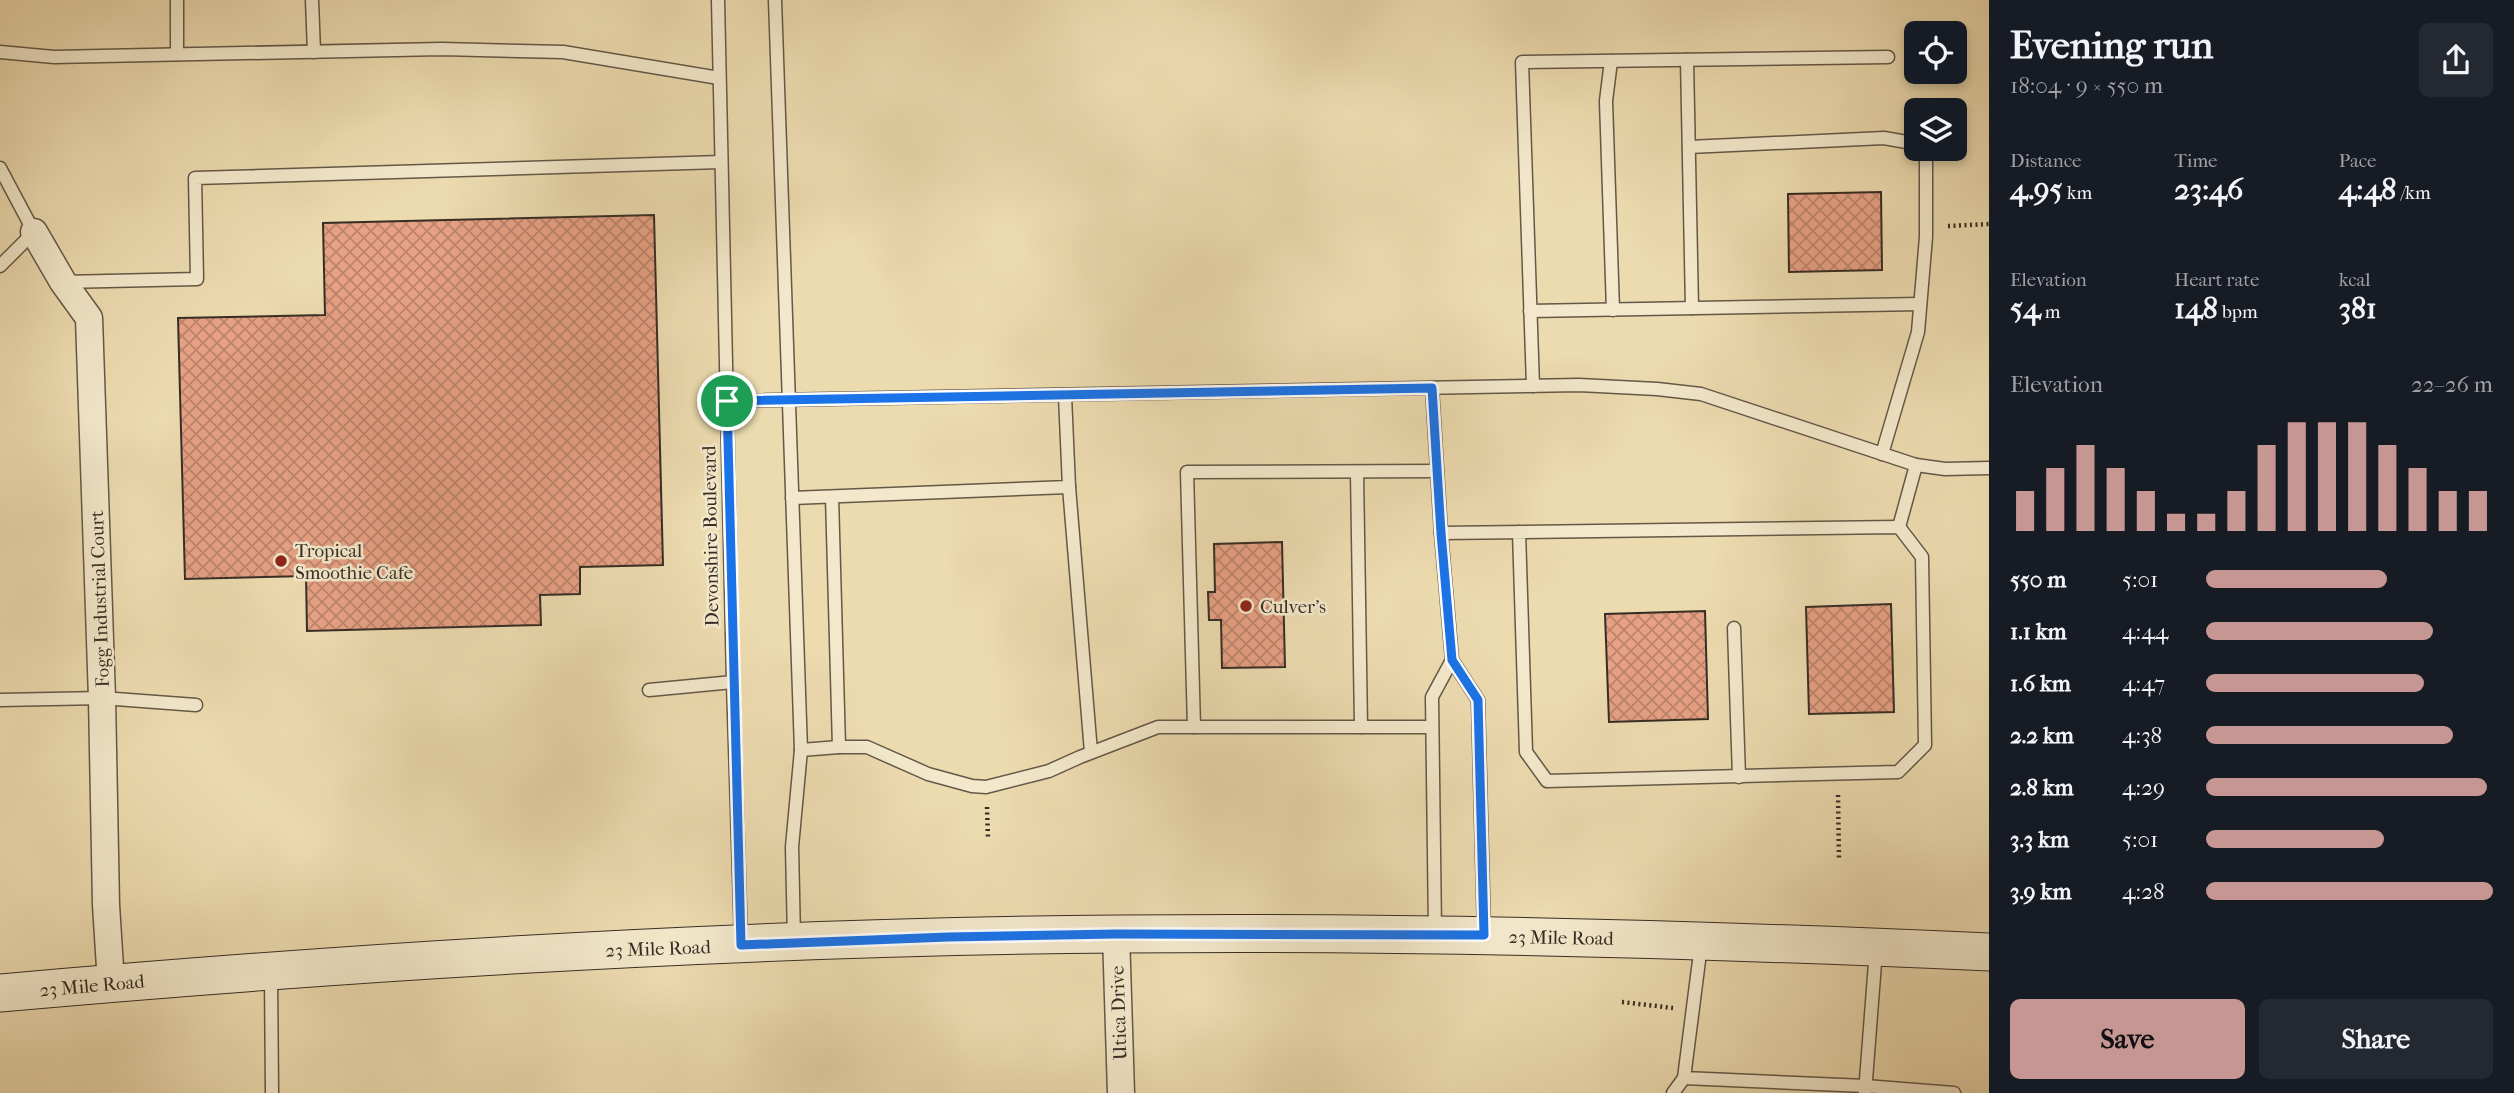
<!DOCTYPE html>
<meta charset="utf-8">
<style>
body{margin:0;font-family:"IM FELL French Canon",serif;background:#242831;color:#f1f3f6;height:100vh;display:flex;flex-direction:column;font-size:26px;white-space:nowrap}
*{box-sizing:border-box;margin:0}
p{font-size:23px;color:#9ea1a6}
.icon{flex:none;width:38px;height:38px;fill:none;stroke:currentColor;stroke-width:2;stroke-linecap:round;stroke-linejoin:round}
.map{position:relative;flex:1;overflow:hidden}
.sheet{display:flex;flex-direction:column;background:#171b24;width:525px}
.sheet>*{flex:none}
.tools{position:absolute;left:1904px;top:21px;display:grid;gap:14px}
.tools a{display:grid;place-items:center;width:63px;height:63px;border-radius:10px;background:#171b24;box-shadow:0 4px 10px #0003;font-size:35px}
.pin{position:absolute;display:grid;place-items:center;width:60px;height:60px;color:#fff;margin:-30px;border:4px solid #fff;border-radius:50%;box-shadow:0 2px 7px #0007}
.round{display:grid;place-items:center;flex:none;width:74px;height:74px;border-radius:10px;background:#242831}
.overview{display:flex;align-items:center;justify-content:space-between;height:119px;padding:0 21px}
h1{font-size:38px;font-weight:700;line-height:52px}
.metrics{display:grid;grid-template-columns:repeat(3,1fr);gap:10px;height:119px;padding:7px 21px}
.metrics div{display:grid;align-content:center}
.metrics b{font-size:30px;font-weight:700}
.metrics small{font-size:19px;font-weight:400}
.metrics p{font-size:19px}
.chart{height:196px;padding:14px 21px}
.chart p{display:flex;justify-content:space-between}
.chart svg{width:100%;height:126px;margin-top:7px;stroke:#c59692;stroke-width:6}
.action{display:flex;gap:14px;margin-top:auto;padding:14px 21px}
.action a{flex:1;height:80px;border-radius:10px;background:#c59692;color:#111;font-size:28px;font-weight:700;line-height:80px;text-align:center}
.action a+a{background:#242831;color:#f1f3f6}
ul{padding:0 21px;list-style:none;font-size:23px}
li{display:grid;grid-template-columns:112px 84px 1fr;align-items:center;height:52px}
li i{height:18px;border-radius:9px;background:#c59692}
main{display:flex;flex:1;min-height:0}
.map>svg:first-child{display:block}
.building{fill:url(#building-cross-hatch);stroke:#372d25;stroke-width:2}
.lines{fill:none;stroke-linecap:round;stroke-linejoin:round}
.lane-casing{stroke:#645848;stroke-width:15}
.street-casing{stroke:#645848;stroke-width:29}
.secondary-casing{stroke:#372d25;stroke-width:39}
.path{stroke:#372d25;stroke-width:4.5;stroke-dasharray:2 3.5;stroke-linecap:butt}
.lane{stroke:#f3e8cb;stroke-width:12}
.street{stroke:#f3e8cb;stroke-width:26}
.secondary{stroke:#f3e8cb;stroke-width:37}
.route-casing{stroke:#fff;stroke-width:14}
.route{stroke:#1a73e8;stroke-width:9}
.poi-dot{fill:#8f2418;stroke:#f3e8cb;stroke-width:2.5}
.labels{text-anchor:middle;stroke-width:5;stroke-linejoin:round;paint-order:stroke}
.street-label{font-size:19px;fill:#372d25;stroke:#f3e8cb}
.poi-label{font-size:19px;fill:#372d25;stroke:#f3e8cb;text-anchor:start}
</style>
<main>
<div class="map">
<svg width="1989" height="1093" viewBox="0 0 1989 1093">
<defs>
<pattern id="building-cross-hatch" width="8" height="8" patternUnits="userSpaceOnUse" patternTransform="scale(1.75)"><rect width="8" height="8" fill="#e7a184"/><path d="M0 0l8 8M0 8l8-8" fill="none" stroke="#bc846c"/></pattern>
</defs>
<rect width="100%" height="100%" fill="#ecdbaf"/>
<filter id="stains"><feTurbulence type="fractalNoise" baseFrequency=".00286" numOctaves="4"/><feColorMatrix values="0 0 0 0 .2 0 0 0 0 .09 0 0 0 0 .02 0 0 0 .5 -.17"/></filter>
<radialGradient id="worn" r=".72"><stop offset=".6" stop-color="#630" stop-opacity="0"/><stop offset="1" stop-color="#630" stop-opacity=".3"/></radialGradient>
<g class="building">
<polygon points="1881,192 1882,270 1789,272 1788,194"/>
<polygon points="654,215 663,565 580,567 580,594 540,595 541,625 307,631 306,576 185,579 178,318 325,315 323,223"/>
<polygon points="1282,542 1285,667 1222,668 1221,620 1209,620 1208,592 1215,592 1214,544"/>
<polygon points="1891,604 1894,712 1809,714 1806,607"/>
<polygon points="1705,611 1708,719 1609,722 1605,614"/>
</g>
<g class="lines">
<defs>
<g id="lane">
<polyline points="177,0 177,54"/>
<polyline points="312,0 314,52"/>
<polyline points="718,0 733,682 741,941"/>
<polyline points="775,0 801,750 792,847 794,939"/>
<polyline points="0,52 54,57 442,49 563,52 719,78"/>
<polyline points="1687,60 1692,308"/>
<polyline points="1611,61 1606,101 1613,310"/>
<polyline points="1689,147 1884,138 1912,143 1916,147"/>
<polyline points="0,168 34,232 0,266"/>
<polyline points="63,282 197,279 195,178 721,162"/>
<polyline points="1530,311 1920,304"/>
<polyline points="1533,386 1522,62 1888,57"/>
<polyline points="1432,388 1441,533 1452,660 1478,700 1484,932"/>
<polyline points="727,401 1579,385 1657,389 1701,394 1916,465 1945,469 1989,468"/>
<polyline points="1882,454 1918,332 1926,237 1926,157 1918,149"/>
<polyline points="1357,472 1361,727"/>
<polyline points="1069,487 1091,752"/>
<polyline points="832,497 839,747"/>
<polyline points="792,498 1069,487 1065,396"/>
<polyline points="1899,527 1916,465"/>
<polyline points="1441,533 1899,527 1922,557 1925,745 1898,772 1547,781 1526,752 1519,532"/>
<polyline points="1734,628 1739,777"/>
<polyline points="649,690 733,682"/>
<polyline points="0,700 102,698 196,705"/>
<polyline points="1194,727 1187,472 1437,471"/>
<polyline points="801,750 839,747 867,747 928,774 972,786 986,787 1049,771 1080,757 1158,727 1432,727"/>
<polyline points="1435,931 1432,697 1452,660"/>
<polyline points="1701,945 1684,1078 1865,1086 1954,1093"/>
<polyline points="271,974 272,1093"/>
<polyline points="1673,1093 1684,1078"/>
<polyline points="1865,1093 1876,950"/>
</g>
<g id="street">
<polyline points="34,232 63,282 89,318 102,698 106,905 111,983"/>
<polyline points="1116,934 1121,1093"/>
</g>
<path id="secondary" d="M0 993C372 960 745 937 1119 934 1409 931 1699 939 1989 952"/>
</defs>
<use href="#lane" class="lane-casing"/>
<use href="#street" class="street-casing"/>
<use href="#secondary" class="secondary-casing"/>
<g class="path">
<polyline points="1948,226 1989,224"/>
<polyline points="1838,795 1839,860"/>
<polyline points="987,807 988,838"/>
<polyline points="1622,1002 1673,1008"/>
</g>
<use href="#lane" class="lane"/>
<use href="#street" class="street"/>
<use href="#secondary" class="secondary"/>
</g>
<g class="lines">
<defs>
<polygon id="route" points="1432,388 1441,533 1452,660 1478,700 1484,935 1116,934 948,937 741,945 727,401"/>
</defs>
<use href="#route" class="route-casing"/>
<use href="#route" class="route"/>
</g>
<g class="poi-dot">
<circle cx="281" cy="561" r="7"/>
<circle cx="1246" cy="606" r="7"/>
</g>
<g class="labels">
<g class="street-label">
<text transform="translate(710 536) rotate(-91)" y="7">Devonshire Boulevard</text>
<text transform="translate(99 599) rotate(-92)" y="7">Fogg Industrial Court</text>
<text transform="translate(1561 937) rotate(1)" y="7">23 Mile Road</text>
<text transform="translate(658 948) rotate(-2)" y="7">23 Mile Road</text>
<text transform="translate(92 985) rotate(-5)" y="7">23 Mile Road</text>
<text transform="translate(1118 1013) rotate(-92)" y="7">Utica Drive</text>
</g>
<g class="poi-label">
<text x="295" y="557">Tropical<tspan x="295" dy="22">Smoothie Cafe</tspan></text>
<text x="1260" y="613">Culver's</text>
</g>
</g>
<rect width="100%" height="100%" filter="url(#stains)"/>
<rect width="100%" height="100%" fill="url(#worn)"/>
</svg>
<div class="tools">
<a><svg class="icon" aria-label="locate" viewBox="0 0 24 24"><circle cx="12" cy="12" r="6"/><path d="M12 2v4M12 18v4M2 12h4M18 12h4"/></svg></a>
<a><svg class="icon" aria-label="layers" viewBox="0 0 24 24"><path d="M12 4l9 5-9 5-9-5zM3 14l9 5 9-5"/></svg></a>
</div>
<div class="pin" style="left:727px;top:401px;background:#1e9e55"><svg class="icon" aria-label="arrive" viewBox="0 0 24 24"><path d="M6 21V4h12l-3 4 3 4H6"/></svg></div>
</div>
<section class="sheet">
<div class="overview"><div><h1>Evening run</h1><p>18:04 · 9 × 550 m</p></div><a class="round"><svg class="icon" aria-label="share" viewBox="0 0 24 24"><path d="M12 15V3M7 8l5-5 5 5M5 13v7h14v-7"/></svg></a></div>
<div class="metrics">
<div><p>Distance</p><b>4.95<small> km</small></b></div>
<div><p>Time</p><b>23:46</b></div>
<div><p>Pace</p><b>4:48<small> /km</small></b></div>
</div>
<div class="metrics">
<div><p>Elevation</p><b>54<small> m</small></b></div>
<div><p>Heart rate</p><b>148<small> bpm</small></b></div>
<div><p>kcal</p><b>381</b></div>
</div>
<div class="chart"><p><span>Elevation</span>22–26 m</p>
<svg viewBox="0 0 160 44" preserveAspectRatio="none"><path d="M5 44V30M15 44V22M25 44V14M35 44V22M45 44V30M55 44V38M65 44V38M75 44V30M85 44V14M95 44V6M105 44V6M115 44V6M125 44V14M135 44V22M145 44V30M155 44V30"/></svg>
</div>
<ul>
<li><b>550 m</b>5:01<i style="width:63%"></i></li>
<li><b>1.1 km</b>4:44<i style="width:79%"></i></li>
<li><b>1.6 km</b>4:47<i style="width:76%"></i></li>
<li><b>2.2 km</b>4:38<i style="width:86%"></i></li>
<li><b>2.8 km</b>4:29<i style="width:98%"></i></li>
<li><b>3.3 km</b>5:01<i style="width:62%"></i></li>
<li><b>3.9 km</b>4:28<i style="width:100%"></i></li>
</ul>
<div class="action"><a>Save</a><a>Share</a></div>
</section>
</main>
